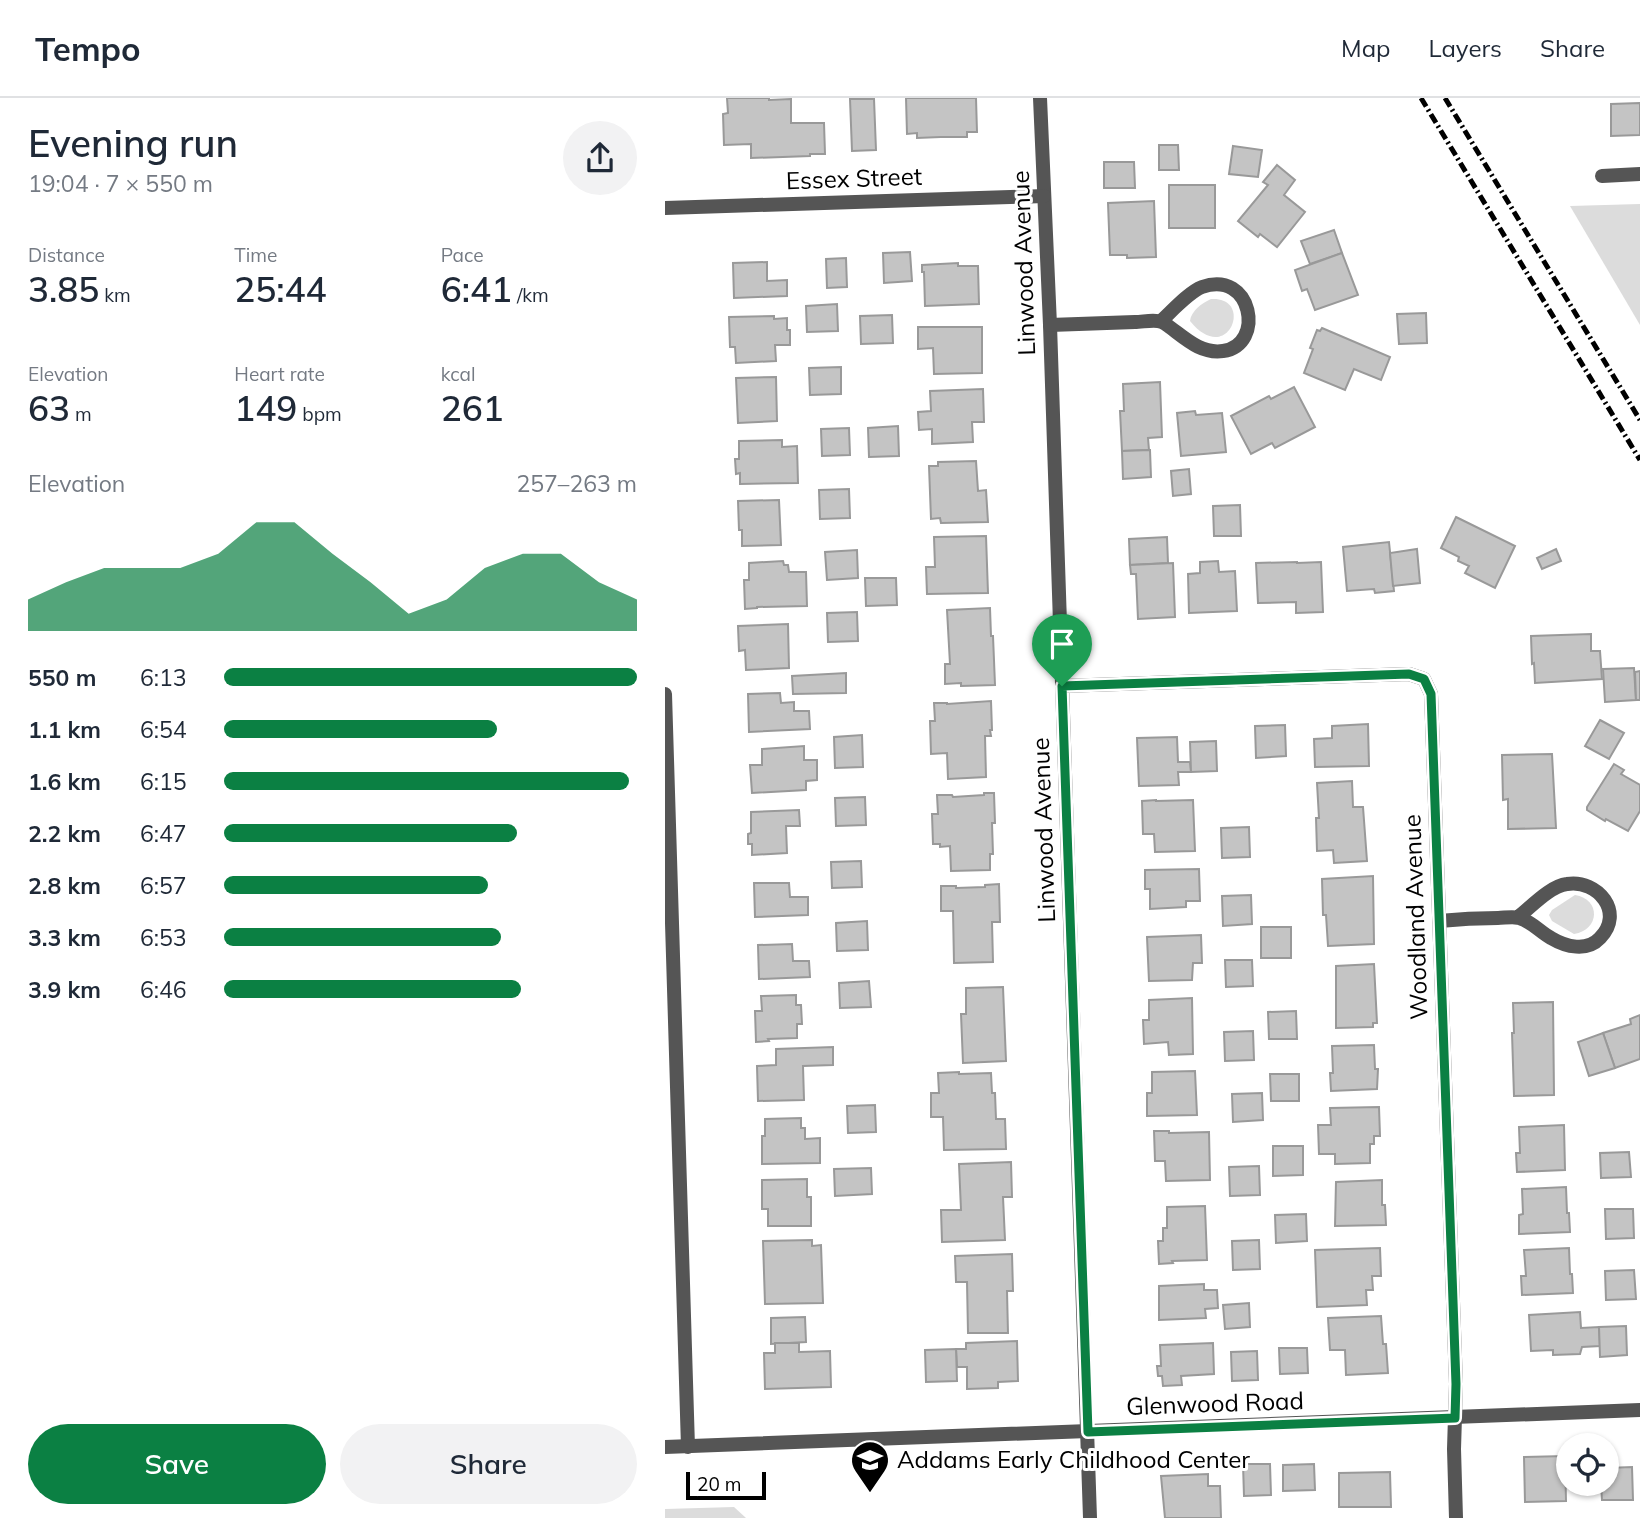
<!DOCTYPE html>
<meta charset="utf-8">
<style>
body{margin:0;font-family:Mulish,sans-serif;background:#f2f2f3;color:#1f2937;height:100vh;display:flex;flex-direction:column;font-size:26px;white-space:nowrap}
*{box-sizing:border-box;margin:0}
p{font-size:23px;color:#747a83}
.icon{flex:none;width:38px;height:38px;fill:none;stroke:currentColor;stroke-width:2;stroke-linecap:round;stroke-linejoin:round}
.map{position:relative;flex:1;overflow:hidden}
.side{display:flex;flex-direction:column;background:#fff;width:665px}
.side>*{flex:none}
.fabs{position:absolute;left:891px;top:1335px;display:grid;gap:14px}
.fabs a{display:grid;place-items:center;width:63px;height:63px;border-radius:50%;background:#fff;box-shadow:0 2px 5px #0004;font-size:35px}
.scale{position:absolute;left:21px;bottom:18px;width:80px;box-sizing:border-box;padding-left:7px;border:4px solid #000;border-top:0;font-size:19px;line-height:24px;white-space:nowrap;color:#000;-webkit-text-stroke:5px #fff;paint-order:stroke}
.pin{position:absolute;display:grid;place-items:center;width:60px;height:60px;color:#fff;margin:-72px -30px;border-radius:50% 50% 50% 0;rotate:-45deg;box-shadow:0 0 7px #0007}
.pin .icon{rotate:45deg}
.round{display:grid;place-items:center;flex:none;width:74px;height:74px;border-radius:37px;background:#f2f2f3}
.headline{display:flex;align-items:center;justify-content:space-between;height:119px;padding:0 28px}
h1{font-size:38px;font-weight:600;line-height:52px}
.metrics{display:grid;grid-template-columns:repeat(3,1fr);gap:10px;height:119px;padding:7px 28px}
.metrics div{display:grid;align-content:center}
.metrics b{font-size:35px;font-weight:600}
.metrics small{font-size:19px;font-weight:400}
.metrics p{font-size:19px}
.chart{height:196px;padding:14px 28px}
.chart p{display:flex;justify-content:space-between}
.chart svg{width:100%;height:126px;margin-top:7px;fill:#0b8043;opacity:.7}
.cta{display:flex;gap:14px;margin-top:auto;padding:14px 28px}
.cta a{flex:1;height:80px;border-radius:42px;background:#0b8043;color:#fff;font-size:28px;font-weight:600;line-height:80px;text-align:center}
.cta a+a{background:#f2f2f3;color:#1f2937}
ul{padding:0 28px;list-style:none;font-size:23px}
li{display:grid;grid-template-columns:112px 84px 1fr;align-items:center;height:52px}
li i{height:18px;border-radius:9px;background:#0b8043}
header{display:flex;align-items:center;gap:42px;box-sizing:border-box;height:98px;padding:0 35px;background:#fff;border-bottom:2px solid #e0e1e3}
header strong{font-size:33px}
nav{display:flex;gap:38px;margin-inline-start:auto;font-size:24px}
main{display:flex;flex:1;min-height:0}
.map>svg:first-child{display:block}
.green{fill:#dcdcdc}
.building{fill:#c4c4c4;stroke:#999;stroke-width:2}
.lines{fill:none;stroke-linecap:round;stroke-linejoin:round}
.street{stroke:#555;stroke-width:14}
.rail{stroke:#000;stroke-width:5;stroke-dasharray:10 3.5 2 3.5;stroke-linecap:butt}
.route-casing{stroke:#fff;stroke-width:14}
.route{stroke:#0b8043;stroke-width:9}
.labels{text-anchor:middle;stroke-width:6;stroke-linejoin:round;paint-order:stroke}
.street-label{font-size:24px;fill:#000;stroke:#fff}
.poi-label{font-size:24px;fill:#000;stroke:#fff;text-anchor:start}
</style>
<header>
<strong>Tempo</strong>
<nav><a>Map</a><a>Layers</a><a>Share</a></nav>
</header>
<main>
<section class="side">
<div class="headline"><div><h1>Evening run</h1><p>19:04 · 7 × 550 m</p></div><a class="round"><svg class="icon" aria-label="share" viewBox="0 0 24 24"><path d="M12 15V3M7 8l5-5 5 5M5 13v7h14v-7"/></svg></a></div>
<div class="metrics">
<div><p>Distance</p><b>3.85<small> km</small></b></div>
<div><p>Time</p><b>25:44</b></div>
<div><p>Pace</p><b>6:41<small> /km</small></b></div>
</div>
<div class="metrics">
<div><p>Elevation</p><b>63<small> m</small></b></div>
<div><p>Heart rate</p><b>149<small> bpm</small></b></div>
<div><p>kcal</p><b>261</b></div>
</div>
<div class="chart"><p><span>Elevation</span>257–263 m</p>
<svg viewBox="0 0 160 44" preserveAspectRatio="none"><path d="M0 44V33L10 27L20 22L30 22L40 22L50 17L60 6L70 6L80 17L90 27L100 38L110 33L120 22L130 17L140 17L150 27L160 33V44z"/></svg>
</div>
<ul>
<li><b>550 m</b>6:13<i style="width:100%"></i></li>
<li><b>1.1 km</b>6:54<i style="width:66%"></i></li>
<li><b>1.6 km</b>6:15<i style="width:98%"></i></li>
<li><b>2.2 km</b>6:47<i style="width:71%"></i></li>
<li><b>2.8 km</b>6:57<i style="width:64%"></i></li>
<li><b>3.3 km</b>6:53<i style="width:67%"></i></li>
<li><b>3.9 km</b>6:46<i style="width:72%"></i></li>
</ul>
<div class="cta"><a>Save</a><a>Share</a></div>
</section>
<div class="map">
<svg width="975" height="1420" viewBox="0 0 975 1420">
<rect width="100%" height="100%" fill="#fff"/>
<g class="green">
<polygon points="975,106 975,227 905,108"/>
<path d="M546 201C590 198 563 270 525 223 526 213 537 205 546 201Z"/>
<path d="M910 797C936 801 935 832 909 836L887 823 884 817 887 812Z"/>
<polygon points="69,1409 81,1420 0,1420 0,1411"/>
</g>
<g class="building">
<polygon points="62,0 104,0 104,2 126,1 126,25 159,25 160,56 145,56 145,58 86,60 86,46 59,47 58,16 63,15"/>
<polygon points="241,0 311,0 312,34 302,34 302,39 276,39 252,40 252,35 242,36"/>
<polygon points="185,1 209,1 211,52 187,53"/>
<polygon points="975,5 975,37 946,38 946,6"/>
<polygon points="494,47 513,47 514,72 494,72"/>
<polygon points="568,48 597,52 593,79 564,76"/>
<polygon points="439,64 469,64 470,90 439,90"/>
<polygon points="612,67 630,82 619,97 640,114 612,149 595,136 593,139 573,123 603,87 598,84"/>
<rect x="504" y="87" width="46" height="43"/>
<polygon points="489,103 491,159 462,160 462,157 445,157 443,105"/>
<polygon points="669,132 677,155 645,166 636,143"/>
<polygon points="245,154 247,183 219,185 218,155"/>
<polygon points="677,155 693,197 650,212 642,191 637,193 630,172"/>
<polygon points="181,160 182,189 162,190 161,161"/>
<polygon points="102,164 102,183 122,182 122,198 69,200 68,165"/>
<polygon points="293,165 293,168 313,168 314,206 260,208 259,174 257,174 257,167"/>
<polygon points="172,206 173,233 142,234 141,208"/>
<polygon points="761,215 762,245 734,246 732,216"/>
<polygon points="227,217 228,245 196,246 195,218"/>
<polygon points="109,218 109,221 122,220 122,232 125,232 125,247 110,247 111,263 71,265 70,249 65,249 64,219"/>
<polygon points="253,229 317,229 317,275 269,276 268,250 253,251"/>
<polygon points="657,230 725,259 716,282 689,271 680,292 639,275 648,251 645,250 652,232 655,233"/>
<polygon points="176,269 176,296 145,297 144,270"/>
<polygon points="111,279 112,323 73,325 71,280"/>
<polygon points="495,284 497,339 483,340 484,352 457,353 455,313 459,313 458,286"/>
<polygon points="629,289 650,329 610,350 607,345 586,356 566,318 604,298 606,301"/>
<polygon points="318,291 319,324 307,324 308,344 267,346 267,331 254,332 253,314 266,313 265,293"/>
<polygon points="530,313 531,317 557,315 561,354 516,358 512,315"/>
<polygon points="233,328 234,358 204,359 203,330"/>
<polygon points="184,330 185,357 157,358 156,331"/>
<polygon points="117,342 117,349 132,348 133,385 75,386 75,375 71,376 70,361 74,361 74,343"/>
<polygon points="485,352 486,379 458,381 457,353"/>
<polygon points="311,363 313,393 321,392 323,424 276,425 275,420 266,421 264,368 273,368 273,364"/>
<polygon points="524,371 526,396 508,398 506,373"/>
<polygon points="184,391 185,420 155,421 154,392"/>
<polygon points="114,402 116,447 77,448 77,432 74,432 73,403"/>
<polygon points="575,407 576,438 549,438 548,408"/>
<polygon points="791,419 850,448 830,490 800,475 804,468 793,463 794,459 776,450"/>
<polygon points="321,438 323,495 262,496 261,469 270,469 269,439"/>
<polygon points="502,439 503,465 465,467 464,441"/>
<polygon points="724,444 729,493 710,495 709,491 682,493 678,449"/>
<polygon points="752,451 755,485 728,488 725,455"/>
<polygon points="891,451 896,463 877,471 872,460"/>
<polygon points="192,452 193,480 162,482 160,454"/>
<polygon points="118,463 119,467 123,467 124,474 141,474 142,508 92,509 92,510 80,511 79,482 84,482 84,465"/>
<polygon points="553,463 554,474 570,473 572,513 524,515 523,476 535,475 535,464"/>
<polygon points="632,464 632,465 656,464 658,514 631,515 631,504 593,505 591,465"/>
<polygon points="508,465 510,519 473,521 471,476 466,476 465,467"/>
<polygon points="200,480 231,480 232,507 201,508"/>
<polygon points="325,510 326,538 328,538 330,587 296,588 296,585 280,586 280,566 285,566 282,512"/>
<polygon points="192,514 193,543 163,544 162,515"/>
<polygon points="123,526 124,570 81,572 80,552 74,553 73,528"/>
<polygon points="926,536 926,553 935,553 937,581 870,585 869,565 867,566 866,538"/>
<polygon points="969,570 971,602 940,604 938,571"/>
<polygon points="975,573 975,602 971,602 970,574"/>
<polygon points="181,575 181,595 128,596 127,578"/>
<polygon points="115,595 116,605 129,604 129,613 144,613 145,631 84,634 83,596"/>
<polygon points="326,603 327,632 325,632 326,638 320,638 321,679 283,681 282,655 266,656 265,623 270,623 269,605 282,605 282,606"/>
<polygon points="935,622 959,635 944,661 920,648"/>
<polygon points="703,626 704,668 650,669 649,641 667,640 667,628"/>
<polygon points="620,627 621,658 591,660 590,628"/>
<polygon points="197,637 198,669 170,670 169,639"/>
<polygon points="512,639 513,664 525,664 526,674 513,674 514,687 474,688 472,640"/>
<polygon points="551,643 552,673 526,674 525,644"/>
<polygon points="139,648 139,662 152,662 152,682 141,683 141,692 87,695 85,667 97,667 97,651"/>
<polygon points="887,656 891,730 843,731 843,701 838,702 837,657"/>
<polygon points="949,666 959,672 956,676 975,687 975,713 963,733 941,721 940,723 922,712 922,709"/>
<polygon points="687,683 688,709 698,709 702,763 669,765 668,752 652,753 651,720 654,720 652,685"/>
<polygon points="319,695 329,695 330,725 327,725 328,756 325,756 325,772 286,773 285,748 275,749 275,746 268,746 267,716 273,716 272,697 287,697 288,699 319,697"/>
<polygon points="200,699 201,727 171,728 170,700"/>
<polygon points="491,702 491,703 528,702 530,753 490,754 489,736 478,736 477,703"/>
<polygon points="134,712 135,728 121,728 122,755 87,757 87,746 83,746 83,736 86,735 86,714"/>
<polygon points="584,729 585,759 557,760 556,730"/>
<polygon points="196,763 197,789 167,790 166,764"/>
<polygon points="534,771 535,803 521,803 521,809 485,811 485,791 480,791 480,772"/>
<polygon points="708,778 709,846 663,848 661,817 658,817 657,781"/>
<polygon points="89,785 124,785 125,799 143,799 143,817 90,819"/>
<polygon points="334,786 335,824 327,824 328,864 289,865 288,813 276,813 276,788 291,788 291,790 320,789 320,787"/>
<polygon points="586,797 587,826 558,828 557,798"/>
<polygon points="202,823 203,852 172,853 171,825"/>
<rect x="596" y="829" width="30" height="31"/>
<polygon points="536,837 537,865 528,865 527,882 484,883 482,839"/>
<polygon points="127,846 128,863 144,863 145,879 94,881 93,847"/>
<polygon points="560,862 587,862 588,888 561,889"/>
<polygon points="709,866 712,925 708,925 708,929 671,930 671,868"/>
<polygon points="204,883 206,909 175,910 174,885"/>
<polygon points="338,889 341,963 298,965 296,916 301,916 301,890"/>
<polygon points="131,897 131,907 136,907 137,926 132,926 132,940 103,941 104,943 91,944 90,913 97,913 96,898"/>
<polygon points="527,900 528,956 504,957 503,944 479,946 478,922 484,922 484,902"/>
<polygon points="888,904 889,997 849,998 847,935 849,935 848,905"/>
<polygon points="631,913 632,941 604,941 603,914"/>
<polygon points="975,917 975,961 950,970 938,935 966,926 965,921"/>
<polygon points="588,933 589,962 560,963 559,934"/>
<polygon points="938,935 950,970 924,978 913,944"/>
<polygon points="709,947 710,971 713,971 712,991 666,993 665,975 668,975 667,948"/>
<polygon points="168,949 168,967 138,968 139,1002 93,1003 92,968 111,967 111,951"/>
<polygon points="530,973 532,1017 482,1018 482,995 487,995 487,974"/>
<polygon points="294,974 294,976 326,975 327,995 330,995 331,1021 340,1021 341,1051 279,1052 278,1019 266,1019 266,995 274,995 273,975"/>
<polygon points="605,976 634,976 634,1003 606,1003"/>
<polygon points="597,995 598,1022 568,1024 567,996"/>
<polygon points="210,1007 211,1034 183,1035 182,1008"/>
<polygon points="714,1009 715,1038 709,1038 709,1046 705,1046 705,1065 670,1066 670,1056 654,1056 653,1027 666,1027 665,1010"/>
<polygon points="136,1020 136,1030 140,1030 140,1041 155,1040 155,1065 97,1066 97,1038 100,1038 100,1021"/>
<polygon points="899,1027 900,1072 852,1074 851,1055 855,1055 854,1029"/>
<polygon points="489,1033 504,1033 504,1035 544,1034 545,1082 501,1083 500,1063 490,1063"/>
<polygon points="608,1048 638,1048 638,1077 608,1078"/>
<polygon points="964,1054 966,1079 936,1080 935,1055"/>
<polygon points="346,1064 347,1099 338,1099 340,1142 277,1144 276,1112 296,1112 294,1066"/>
<polygon points="594,1068 595,1097 565,1098 564,1069"/>
<polygon points="206,1070 207,1096 170,1098 169,1071"/>
<polygon points="142,1081 142,1099 146,1099 146,1128 103,1128 103,1111 97,1111 97,1082"/>
<polygon points="717,1082 717,1107 720,1107 721,1127 670,1128 671,1084"/>
<polygon points="901,1089 902,1115 904,1115 905,1134 854,1136 854,1117 858,1116 857,1091"/>
<polygon points="540,1108 542,1162 507,1163 508,1165 494,1166 493,1143 498,1143 498,1130 502,1130 502,1109"/>
<polygon points="940,1111 968,1111 969,1140 941,1141"/>
<polygon points="641,1116 642,1143 611,1145 610,1117"/>
<polygon points="147,1142 147,1148 156,1147 158,1205 100,1206 98,1143"/>
<polygon points="594,1142 595,1171 568,1172 567,1143"/>
<polygon points="715,1150 716,1178 707,1178 708,1192 701,1192 702,1207 652,1209 650,1152"/>
<polygon points="904,1150 905,1176 907,1176 908,1195 857,1197 856,1178 861,1178 859,1152"/>
<polygon points="347,1156 348,1193 342,1193 343,1235 303,1235 302,1184 291,1184 290,1158"/>
<polygon points="969,1172 971,1201 941,1202 940,1173"/>
<polygon points="539,1186 539,1192 552,1192 553,1210 540,1211 541,1220 494,1222 494,1188"/>
<polygon points="584,1205 585,1229 560,1231 558,1207"/>
<polygon points="915,1214 916,1230 934,1229 935,1248 917,1249 915,1256 888,1257 888,1252 866,1253 864,1217"/>
<polygon points="716,1218 718,1246 721,1246 723,1275 681,1277 680,1252 665,1252 663,1220"/>
<polygon points="140,1219 141,1244 106,1246 106,1220"/>
<polygon points="961,1228 962,1257 935,1259 934,1229"/>
<polygon points="352,1243 353,1283 333,1284 333,1290 302,1291 302,1269 292,1269 291,1251 301,1251 301,1245"/>
<polygon points="110,1245 134,1245 134,1254 165,1253 166,1289 100,1291 99,1255 110,1255"/>
<polygon points="548,1245 549,1276 516,1278 517,1287 498,1288 497,1278 493,1278 492,1268 496,1268 495,1247"/>
<polygon points="614,1250 642,1250 643,1275 615,1276"/>
<polygon points="291,1251 292,1283 261,1284 260,1252"/>
<polygon points="592,1253 593,1282 567,1283 566,1254"/>
<polygon points="900,1358 901,1403 860,1404 859,1359"/>
<polygon points="578,1366 605,1366 606,1397 579,1398"/>
<polygon points="649,1366 650,1392 618,1393 618,1367"/>
<polygon points="967,1369 968,1402 937,1402 936,1386 942,1386 942,1370"/>
<polygon points="725,1374 726,1409 674,1409 674,1375"/>
<polygon points="543,1376 543,1388 555,1388 556,1420 500,1420 496,1378"/>
</g>
<g class="lines">
<g class="street">
<polyline points="375,0 385,227 425,1420"/>
<polyline points="937,78 975,76"/>
<polyline points="0,110 379,98"/>
<path d="M385 227C413 226 442 225 470 224 478 224 490 221 497 224 500 225 503 228 506 230 522 242 537 256 558 253 601 247 587 171 537 189 524 194 507 213 496 223"/>
<polyline points="397,588 744,576 759,581 766,596 791,1286 789,1351 791,1420"/>
<polyline points="0,596 23,1349"/>
<path d="M774 823C794 821 813 820 833 820 839 820 848 818 854 820 866 823 875 834 886 840 901 849 922 854 935 840 960 815 933 781 902 786 885 788 866 809 853 819"/>
<polyline points="0,1349 975,1312"/>
</g>
<g class="rail">
<polyline points="756,0 975,362"/>
<polyline points="780,0 975,322"/>
</g>
</g>
<g class="lines">
<defs>
<polygon id="route" points="744,576 759,581 766,596 791,1286 790,1320 423,1334 397,588"/>
</defs>
<use href="#route" class="route-casing"/>
<use href="#route" class="route"/>
</g>
<defs>
<symbol id="school-pin" viewBox="-11 -11 22 30"><path d="M0 17L-7.5 6A9.5 9.5 0 1 1 7.5 6Z" fill="#000" stroke="#fff"/><path d="M0-5L7-2L0 1L-7-2ZM-4 1L0 2.5L4 1V4Q0 6-4 4Z" fill="#fff"/></symbol>
</defs>
<g fill-rule="evenodd">
<use href="#school-pin" x="183" y="1340" width="44" height="60"/>
</g>
<g class="labels">
<g class="street-label">
<text transform="translate(189 81) rotate(-2)" y="8">Essex Street</text>
<text transform="translate(359 165) rotate(-92)" y="8">Linwood Avenue</text>
<text transform="translate(379 732) rotate(-92)" y="8">Linwood Avenue</text>
<text transform="translate(751 819) rotate(-92)" y="8">Woodland Avenue</text>
<text transform="translate(550 1306) rotate(-2)" y="8">Glenwood Road</text>
</g>
<g class="poi-label">
<text x="232" y="1370">Addams Early Childhood Center</text>
</g>
</g>
</svg>
<div class="fabs">
<a><svg class="icon" aria-label="locate" viewBox="0 0 24 24"><circle cx="12" cy="12" r="6"/><path d="M12 2v4M12 18v4M2 12h4M18 12h4"/></svg></a>
</div>
<div class="scale">20 m</div>
<div class="pin" style="left:397px;top:588px;background:#1e9e55"><svg class="icon" aria-label="arrive" viewBox="0 0 24 24"><path d="M6 21V4h12l-3 4 3 4H6"/></svg></div>
</div>
</main>
